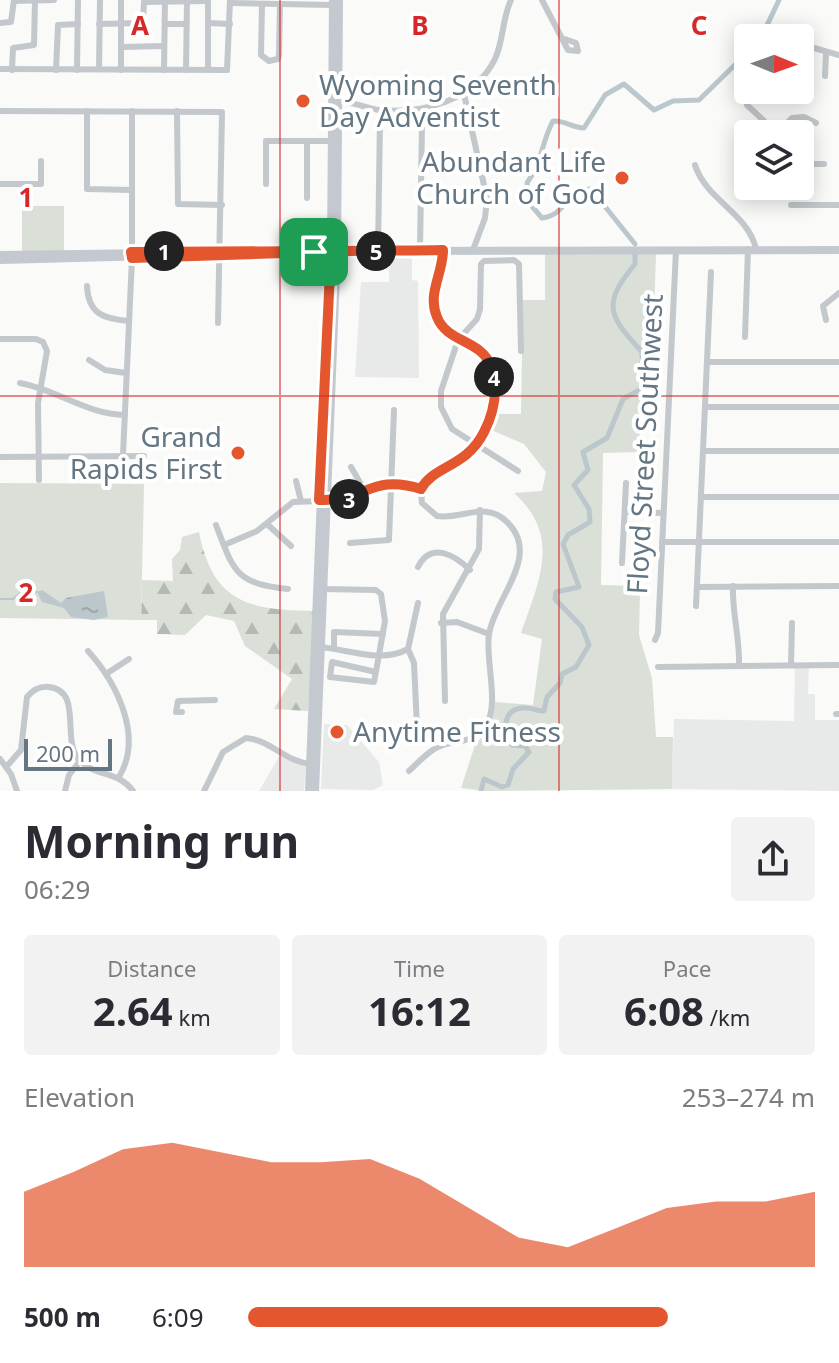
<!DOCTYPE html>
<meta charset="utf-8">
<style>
body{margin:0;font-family:"Noto Sans",sans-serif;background:#f2f2f3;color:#2b2b33;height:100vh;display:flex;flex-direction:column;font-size:30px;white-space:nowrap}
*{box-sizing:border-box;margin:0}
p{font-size:26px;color:#7c7c81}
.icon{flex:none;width:44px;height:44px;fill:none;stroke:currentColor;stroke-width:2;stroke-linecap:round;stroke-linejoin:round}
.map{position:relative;height:791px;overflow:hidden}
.details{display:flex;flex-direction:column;background:#fff;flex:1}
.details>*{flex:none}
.needle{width:52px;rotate:91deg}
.controls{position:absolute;left:734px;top:24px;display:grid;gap:16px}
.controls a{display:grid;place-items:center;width:80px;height:80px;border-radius:8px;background:#fff;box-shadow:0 4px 20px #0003;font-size:40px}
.scale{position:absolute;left:24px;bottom:20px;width:88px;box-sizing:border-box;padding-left:8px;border:4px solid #657683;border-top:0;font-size:22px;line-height:28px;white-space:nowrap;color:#657683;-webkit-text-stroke:6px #fff;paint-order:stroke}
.pin{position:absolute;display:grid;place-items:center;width:68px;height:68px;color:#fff;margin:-34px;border-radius:16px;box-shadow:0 4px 12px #0006}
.km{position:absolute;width:40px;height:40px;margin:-20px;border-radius:50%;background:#222;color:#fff;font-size:22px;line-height:40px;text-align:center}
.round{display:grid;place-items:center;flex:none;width:84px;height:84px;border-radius:8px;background:#f2f2f3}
.head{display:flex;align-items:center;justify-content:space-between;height:136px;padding:0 24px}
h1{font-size:44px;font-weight:700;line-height:60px}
.figures{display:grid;grid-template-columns:repeat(3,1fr);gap:12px;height:136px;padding:8px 24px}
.figures div{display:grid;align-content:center;border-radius:8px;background:#f2f2f3;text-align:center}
.figures b{font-size:40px;font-weight:700}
.figures small{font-size:22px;font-weight:400}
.figures p{font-size:22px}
.chart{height:224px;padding:16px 24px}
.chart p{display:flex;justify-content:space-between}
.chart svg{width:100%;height:144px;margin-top:8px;fill:#e4572e;opacity:.7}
ul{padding:0 24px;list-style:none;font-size:26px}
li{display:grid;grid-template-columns:128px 96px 1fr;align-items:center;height:60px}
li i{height:20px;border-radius:10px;background:#e4572e}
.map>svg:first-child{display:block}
.built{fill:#e8e9e9}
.forest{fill:url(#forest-firs)}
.park{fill:#dadfd7}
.water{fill:url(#water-ripples)}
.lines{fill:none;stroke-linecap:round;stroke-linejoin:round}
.stream{stroke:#bbc7cb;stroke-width:2}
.river{stroke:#bbc7cb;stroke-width:5}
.minor{stroke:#c3c8cc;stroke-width:6}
.major{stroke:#c3c9ce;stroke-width:8}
.route-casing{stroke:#fff;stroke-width:16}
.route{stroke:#e4572e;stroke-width:10}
.grid{fill:none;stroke:#d62828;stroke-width:2;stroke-opacity:0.55}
.poi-dot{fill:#e4572e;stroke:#fff;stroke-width:3}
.labels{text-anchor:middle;stroke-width:8;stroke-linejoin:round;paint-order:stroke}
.poi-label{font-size:28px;fill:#657683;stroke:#fff;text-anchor:start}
.street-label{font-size:28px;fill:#657683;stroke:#fff}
.grid-label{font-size:26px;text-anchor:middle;font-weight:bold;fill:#d62828;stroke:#fff;stroke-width:8;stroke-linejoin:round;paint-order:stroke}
</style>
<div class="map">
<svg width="839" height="791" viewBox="0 0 839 791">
<defs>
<pattern id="forest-firs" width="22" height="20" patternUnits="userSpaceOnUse" patternTransform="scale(2)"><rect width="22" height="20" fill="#dadfd7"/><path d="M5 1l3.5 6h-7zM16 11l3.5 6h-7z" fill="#b4b9b4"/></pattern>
<pattern id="water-ripples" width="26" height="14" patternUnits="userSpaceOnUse" patternTransform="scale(2)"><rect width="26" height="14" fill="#bbc7cb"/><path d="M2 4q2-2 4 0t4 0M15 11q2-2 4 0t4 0" fill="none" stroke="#9ca6aa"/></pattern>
</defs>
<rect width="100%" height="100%" fill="#fafaf8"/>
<g class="built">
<polygon points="389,255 412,255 412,280 418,281 419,378 355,377 361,282 389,282"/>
<polygon points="795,666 809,666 808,694 815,694 815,720 839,720 839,791 672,789 674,719 794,721"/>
<polygon points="324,724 347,725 379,762 383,785 373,790 321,789"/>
<polygon points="280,755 306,766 304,791 259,791"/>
</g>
<path class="forest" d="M199 532C213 604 250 610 315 611L308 711 274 709 292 679 245 646 234 621 206 615 185 635 157 634V620H141L142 580 173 581 172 559 180 550 182 537Z"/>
<g class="park">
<rect x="22" y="206" width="42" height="45"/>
<path d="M545 254H656L652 370 641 409 639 452 603 453 601 585 640 586 639 635 652 678 656 737H673L672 789 486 791 461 788 475 745 492 725 495 702 533 705 542 639 521 633C539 581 562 536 514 493L542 491 546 472 524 444 489 429 494 414H521L523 300H545Z"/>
<polygon points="0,483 144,484 141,620 0,618"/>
</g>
<polygon class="water" points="42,590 61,603 66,598 104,591 108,617 94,620 71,617 64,608 42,602 37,592"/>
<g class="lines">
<polyline class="stream" points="0,599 13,599 25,589 37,592"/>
<g class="river">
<polyline points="761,38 779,0"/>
<path d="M635 244 591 189 573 190C565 204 559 216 542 218L530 204 527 183C543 161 541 143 553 121 565 120 572 128 584 128L605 95 624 84 654 110 673 101 699 100 748 52"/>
<path d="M481 791 484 779 502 787 508 785 513 769 529 752 525 746 512 745C503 732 502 709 523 708 529 707 538 711 544 711L547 697 560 683 562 674 576 667 589 645 582 627 555 599 556 592 579 587 563 544 568 535 590 522 589 509 574 485 588 470 583 452 607 438 623 399 643 388 642 352C609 316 601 305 635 264V255"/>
</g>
<g class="minor">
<polyline points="542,0 568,50 578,51 576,43 565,39"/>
<polyline points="14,1 54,0"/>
<polyline points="230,3 333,5"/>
<polyline points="262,4 261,55 269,61 278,59 279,55 280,4"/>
<polyline points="0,23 11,22 14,0"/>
<polyline points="208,23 230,24"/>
<polyline points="99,24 143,23 144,2 208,1"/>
<polyline points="165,24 186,24"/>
<polyline points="800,44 839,55"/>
<polyline points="121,47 164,46"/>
<polyline points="0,69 227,70 230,0"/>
<polyline points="99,69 100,0"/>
<polyline points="12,70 13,48 34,45 35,0"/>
<polyline points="56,70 58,25 78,24"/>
<polyline points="77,70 78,0"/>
<polyline points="121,70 121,0"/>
<polyline points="164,70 165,0"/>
<polyline points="186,70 187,1"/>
<polyline points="208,70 208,0"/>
<polyline points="825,76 826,54"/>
<polyline points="752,90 747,96 747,105 778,134"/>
<polyline points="464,94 487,199 485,218 473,250"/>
<path d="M337 101C352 101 364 108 379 110 423 114 474 101 495 59 504 39 502 19 511 0"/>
<polyline points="0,111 222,112 218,323"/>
<polyline points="87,111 87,189 131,190"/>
<polyline points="177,111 178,204 222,205"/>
<polyline points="777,134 792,118 804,117 816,123"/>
<polyline points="800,164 824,164"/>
<path d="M695 165C706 200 748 213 756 249"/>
<polyline points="0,184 41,184 41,161"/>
<polyline points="266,184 266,141 336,141"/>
<polyline points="307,198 307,141"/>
<polyline points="791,205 839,205"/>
<polyline points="420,250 422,124"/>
<polyline points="378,251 380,119"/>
<path d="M87 286C88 314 104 319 129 321"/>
<polyline points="826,320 823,306 839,293"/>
<polyline points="745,337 748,249"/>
<polyline points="0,339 36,339 43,342 47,351 38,403 39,480"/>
<polyline points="89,360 105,370 126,373"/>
<polyline points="708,362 839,362"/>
<path d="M20 383C58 390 86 414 125 415"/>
<polyline points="706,407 839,407"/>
<polyline points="704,451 839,451"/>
<polyline points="123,455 132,258 132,111"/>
<polyline points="0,457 144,456"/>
<polyline points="351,467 365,491"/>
<polyline points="518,471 452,429 441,407 441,391 458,340 477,319 480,309 481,264 484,261 514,260 519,264 521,351"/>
<polyline points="296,481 301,501"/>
<polyline points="701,497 839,497"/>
<polyline points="627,512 663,513"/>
<polyline points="267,524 291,546"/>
<path d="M216 525C234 572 235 583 288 589"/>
<polyline points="662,542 839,542"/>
<polyline points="350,543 389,540 394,410"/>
<polyline points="224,545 257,531 293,502 347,500 382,483 421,489"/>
<polyline points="622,563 626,483"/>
<path d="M418 567C431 541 455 555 470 570"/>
<path d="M733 586C732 614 740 638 739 665"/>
<polyline points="697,587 839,586"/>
<polyline points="322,589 376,590 381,594 385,621 377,666 374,682 330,677 332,662 376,672"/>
<polyline points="696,606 711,272"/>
<polyline points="441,623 457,622 489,634"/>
<polyline points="655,640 658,633 676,250"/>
<path d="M319 647C349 649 380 664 408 649L418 603"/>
<polyline points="334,649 334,632 383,634"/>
<polyline points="408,649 414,663 417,727"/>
<path d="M88 651C116 682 144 736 119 777"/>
<polyline points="791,665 792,623"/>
<polyline points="658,667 839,665"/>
<polyline points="106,674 129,659"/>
<polyline points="445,701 443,614 479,549 480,510"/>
<polyline points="182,712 176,712 178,701 215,700"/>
<polyline points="836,714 839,714"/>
<polyline points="0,759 11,774 17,791"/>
<path d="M7 766 21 750 27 697C33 690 39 686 49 687 84 691 60 741 80 761 96 777 119 771 133 791"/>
<path d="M409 771C418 763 427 752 438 747 456 738 473 746 486 725 500 704 485 661 489 634 495 597 542 556 507 522 486 500 461 520 437 516L422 503C418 474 441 476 459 463 478 450 489 428 494 406 508 339 452 355 437 316 427 292 443 273 443 250"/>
<polyline points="65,791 69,775 80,761"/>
<path d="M204 791 223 752 246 738C271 740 285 762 311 764"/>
</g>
<g class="major">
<polyline points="0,255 311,251"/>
<polyline points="0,260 342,251 839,250"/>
<polyline points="309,791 331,251 333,0"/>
<polyline points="315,791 337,251 339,0"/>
</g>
</g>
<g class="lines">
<defs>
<path id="route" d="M314 252 132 258 131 252 331 251 319 500C366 502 371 473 421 489 434 465 466 468 484 432 496 409 503 370 480 351 465 339 445 337 437 317 427 293 443 274 443 250 400 251 357 250 314 252"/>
</defs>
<use href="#route" class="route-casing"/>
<use href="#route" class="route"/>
</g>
<path class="grid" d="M280 0V791M559 0V791M0 396H839"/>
<g class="poi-dot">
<circle cx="303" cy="101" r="8"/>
<circle cx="622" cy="178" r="8"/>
<circle cx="238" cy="453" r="8"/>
<circle cx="337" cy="732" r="8"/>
</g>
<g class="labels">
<g class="poi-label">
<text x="319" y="95">Wyoming Seventh<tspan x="319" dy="32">Day Adventist</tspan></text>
<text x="606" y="172" text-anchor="end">Abundant Life<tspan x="606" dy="32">Church of God</tspan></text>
<text x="222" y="447" text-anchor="end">Grand<tspan x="222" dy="32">Rapids First</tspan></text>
<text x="353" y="742">Anytime Fitness</text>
</g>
<g class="street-label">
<text transform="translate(645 444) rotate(-87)" y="10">Floyd Street Southwest</text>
</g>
</g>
<g class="grid-label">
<text x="140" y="35">A</text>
<text x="420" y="35">B</text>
<text x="699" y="35">C</text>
<text x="26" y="207">1</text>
<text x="26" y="602">2</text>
</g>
</svg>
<div class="controls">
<a><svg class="needle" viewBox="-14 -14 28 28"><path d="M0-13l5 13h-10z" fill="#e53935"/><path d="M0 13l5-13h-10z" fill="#7c7c81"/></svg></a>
<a><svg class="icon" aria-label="layers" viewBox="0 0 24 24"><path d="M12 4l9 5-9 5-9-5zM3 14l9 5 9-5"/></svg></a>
</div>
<div class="scale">200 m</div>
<div class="pin" style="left:314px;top:252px;background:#1e9e55"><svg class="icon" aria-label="arrive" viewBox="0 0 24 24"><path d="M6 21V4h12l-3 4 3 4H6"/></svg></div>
<b class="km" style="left:164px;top:251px">1</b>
<b class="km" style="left:349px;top:499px">3</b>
<b class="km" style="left:494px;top:377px">4</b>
<b class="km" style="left:376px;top:251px">5</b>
</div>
<section class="details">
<div class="head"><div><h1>Morning run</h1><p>06:29</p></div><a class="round"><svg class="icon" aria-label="share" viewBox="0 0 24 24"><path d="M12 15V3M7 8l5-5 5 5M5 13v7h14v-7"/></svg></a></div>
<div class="figures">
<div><p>Distance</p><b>2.64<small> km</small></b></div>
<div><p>Time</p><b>16:12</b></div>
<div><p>Pace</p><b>6:08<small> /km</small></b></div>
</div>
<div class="chart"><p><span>Elevation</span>253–274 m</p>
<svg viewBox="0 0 160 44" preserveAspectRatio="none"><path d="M0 44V21L10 15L20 8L30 6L40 9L50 12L60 12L70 11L80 17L90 26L100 35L110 38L120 32L130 26L140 24L150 24L160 21V44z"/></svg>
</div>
<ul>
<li><b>500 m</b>6:09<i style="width:74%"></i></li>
</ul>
</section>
